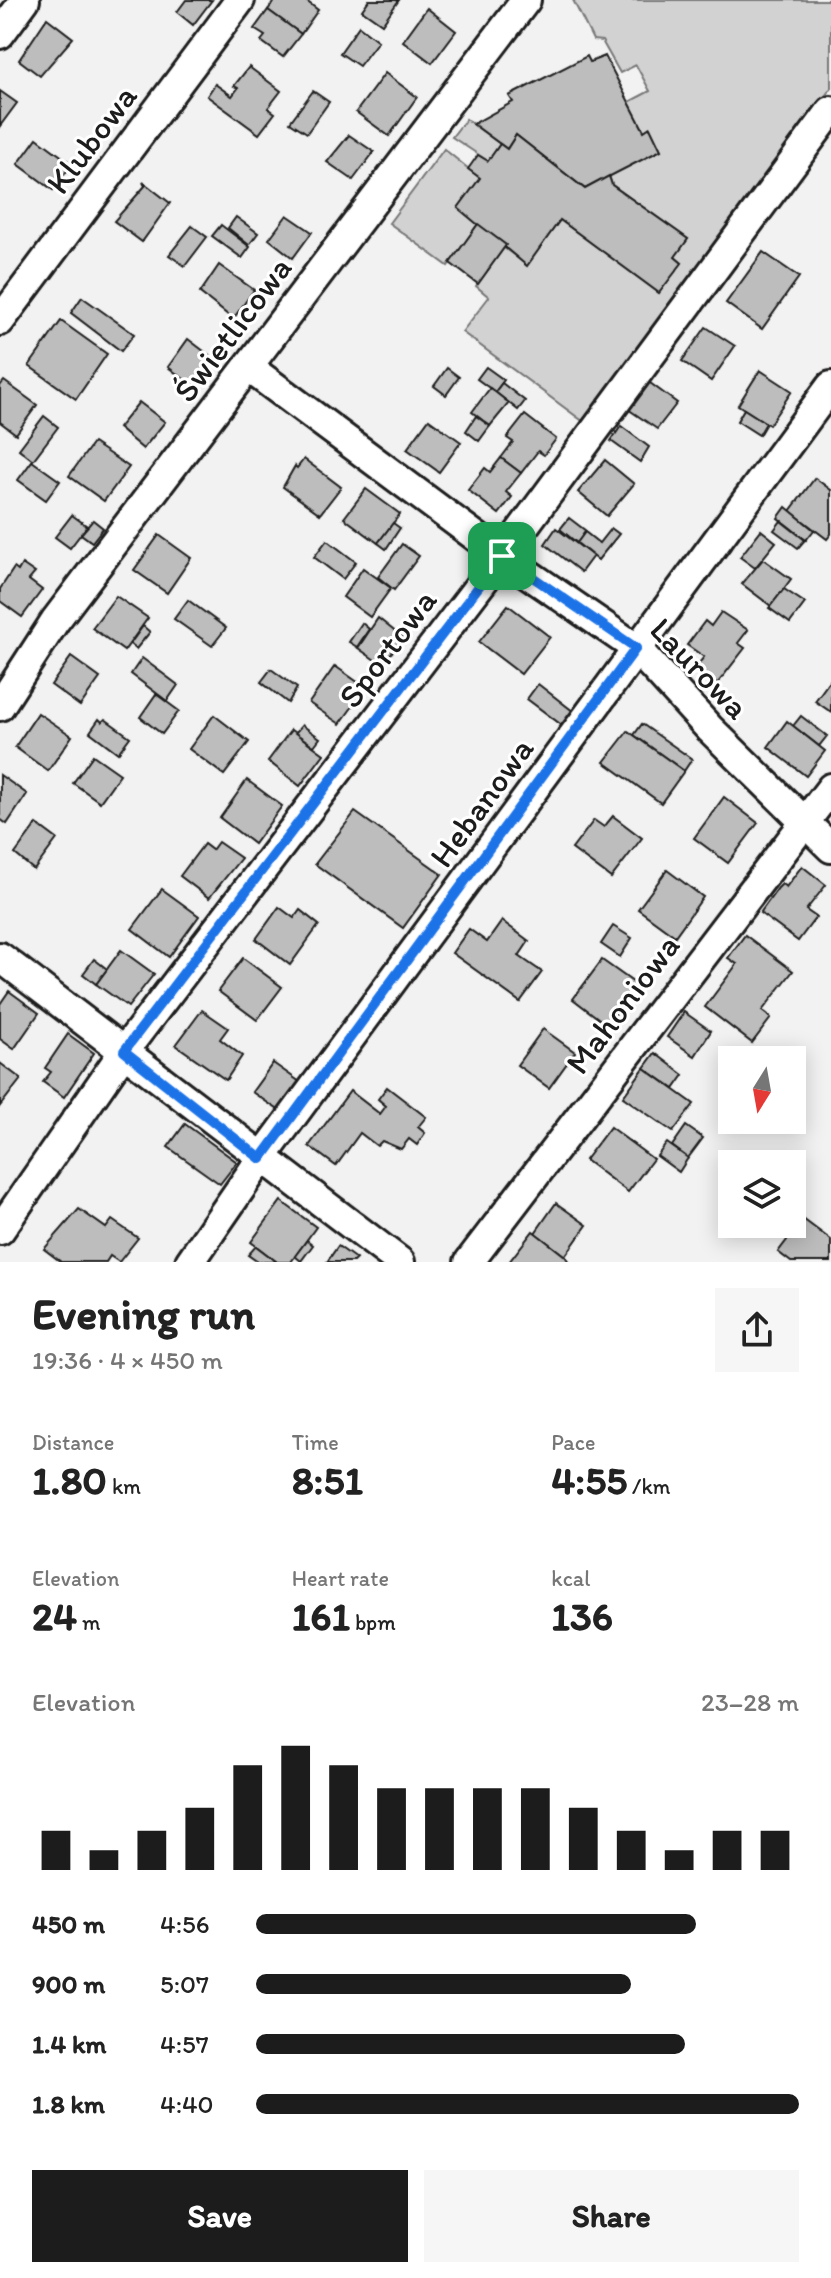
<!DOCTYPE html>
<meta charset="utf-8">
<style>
body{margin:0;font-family:Itim,sans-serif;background:#f6f6f6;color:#222;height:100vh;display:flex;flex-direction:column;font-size:30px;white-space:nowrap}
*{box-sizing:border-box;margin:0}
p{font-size:26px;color:#767676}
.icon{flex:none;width:44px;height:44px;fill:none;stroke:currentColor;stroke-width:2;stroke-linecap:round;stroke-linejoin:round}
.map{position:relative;height:1262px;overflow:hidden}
.sheet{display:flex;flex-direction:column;background:#fff;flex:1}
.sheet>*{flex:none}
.needle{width:52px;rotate:191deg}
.controls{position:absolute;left:718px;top:1046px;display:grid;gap:16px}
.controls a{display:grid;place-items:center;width:88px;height:88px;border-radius:0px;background:#fff;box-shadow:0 4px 20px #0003;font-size:40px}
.pin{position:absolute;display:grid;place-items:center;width:68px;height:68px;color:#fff;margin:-34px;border-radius:16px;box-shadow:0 4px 12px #0006}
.round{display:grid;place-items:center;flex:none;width:84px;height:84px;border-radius:0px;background:#f6f6f6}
.head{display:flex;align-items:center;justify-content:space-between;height:136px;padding:0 32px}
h1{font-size:44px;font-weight:800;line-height:60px}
.figures{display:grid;grid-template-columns:repeat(3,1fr);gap:12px;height:136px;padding:8px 32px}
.figures div{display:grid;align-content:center}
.figures b{font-size:40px;font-weight:800}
.figures small{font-size:22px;font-weight:400}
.figures p{font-size:22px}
.chart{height:224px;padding:16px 32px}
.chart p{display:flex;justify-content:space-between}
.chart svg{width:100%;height:144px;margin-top:8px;stroke:#1c1c1c;stroke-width:6}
.cta{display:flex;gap:16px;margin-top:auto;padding:16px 32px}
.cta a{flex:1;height:92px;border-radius:0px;background:#1c1c1c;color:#fff;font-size:32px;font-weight:800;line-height:92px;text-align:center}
.cta a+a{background:#f6f6f6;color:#222}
ul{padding:0 32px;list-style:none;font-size:26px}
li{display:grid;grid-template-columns:128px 96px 1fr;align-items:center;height:60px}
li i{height:20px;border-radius:10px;background:#1c1c1c}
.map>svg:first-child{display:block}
.green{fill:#d2d2d2;stroke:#777;stroke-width:2}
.building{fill:#bdbdbd;stroke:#1c1c1c;stroke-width:2}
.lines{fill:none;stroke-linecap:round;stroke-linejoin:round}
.street-casing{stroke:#1c1c1c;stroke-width:34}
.street{stroke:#fff;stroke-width:28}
.route-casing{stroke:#fff;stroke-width:16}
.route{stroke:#1a73e8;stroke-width:10}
.labels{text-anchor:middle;stroke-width:6;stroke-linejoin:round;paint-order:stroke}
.street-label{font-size:34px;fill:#1c1c1c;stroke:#fff}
</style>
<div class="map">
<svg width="831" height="1262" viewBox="0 0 831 1262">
<rect width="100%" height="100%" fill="#f2f2f2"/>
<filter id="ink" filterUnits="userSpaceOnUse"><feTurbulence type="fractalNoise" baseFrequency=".0125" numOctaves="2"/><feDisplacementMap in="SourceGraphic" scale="16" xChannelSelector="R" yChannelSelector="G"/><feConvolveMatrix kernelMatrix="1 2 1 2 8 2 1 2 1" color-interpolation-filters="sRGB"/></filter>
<g filter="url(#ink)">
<g class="green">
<polygon points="573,0 831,0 831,88 584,422 462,332 489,297 476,286 504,248 527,265 560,220 659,292 682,263 675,257 688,239 612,185 609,176 661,150 650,128 644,131 629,102 650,91 636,65 620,73 602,41 593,40"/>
<polygon points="466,119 500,144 488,161 452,137"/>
<polygon points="444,149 480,178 458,208 478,224 448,266 389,223"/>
</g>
<g class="building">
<polygon points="186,0 212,0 193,25 177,12"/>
<polygon points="275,0 305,0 318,10 301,34 268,10"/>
<polygon points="369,0 399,0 382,24 362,10"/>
<polygon points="427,8 456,31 432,63 403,41"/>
<polygon points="268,10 301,34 283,57 261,41 265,36 254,29"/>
<polygon points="47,18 73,38 40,76 19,60"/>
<polygon points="359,26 378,41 359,66 340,53"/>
<polygon points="587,56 590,62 605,56 644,131 650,127 661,150 585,189 516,135 507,149 473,124 513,102 509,96"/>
<polygon points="249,67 281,91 268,108 275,113 259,134 207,96 215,84 232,96 238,88 234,86"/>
<polygon points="385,73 417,97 389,136 356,112"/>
<polygon points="0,91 17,103 0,126"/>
<polygon points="313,91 329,102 307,133 290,122"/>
<polygon points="349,135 374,152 353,180 327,162"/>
<polygon points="516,135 585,189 609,176 612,185 688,239 675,257 682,263 659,293 560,220 527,266 458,208 480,178 468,169 478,155 488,161 500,144 507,149"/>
<polygon points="37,138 72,164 53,190 18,164"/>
<polygon points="143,182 170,203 142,242 114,221 145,186"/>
<polygon points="287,215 312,232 293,258 269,239"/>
<polygon points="236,217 258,233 249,245 228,228"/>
<polygon points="478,224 506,245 478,284 450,263"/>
<polygon points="221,225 250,247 242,258 212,236"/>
<polygon points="192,226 207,237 185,266 169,255"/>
<polygon points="763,252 799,277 762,329 726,303"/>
<polygon points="219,265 254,290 233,319 200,293"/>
<polygon points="82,297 134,334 121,351 71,313"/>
<polygon points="61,321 107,354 76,399 29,366"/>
<polygon points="706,327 735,346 711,381 682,361"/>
<polygon points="188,339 213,358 193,386 168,367"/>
<polygon points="486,367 504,380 495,392 477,379"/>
<polygon points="447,368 459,377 446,395 434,386"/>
<polygon points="760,370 792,391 769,425 738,405"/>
<polygon points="646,380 677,403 657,429 625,407"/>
<polygon points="4,381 37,405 16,434 0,422 0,386"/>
<polygon points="502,383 525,401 518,410 495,392"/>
<polygon points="490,388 509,403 490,426 472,412"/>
<polygon points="139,402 165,422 143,449 118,428"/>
<polygon points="744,409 766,423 759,435 737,421"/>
<polygon points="525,415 556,439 544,455 538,451 521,473 501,458 513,442 507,438"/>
<polygon points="44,416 58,427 33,460 19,449"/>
<polygon points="476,416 490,426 479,441 466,431"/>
<polygon points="429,419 461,442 439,472 407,449"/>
<polygon points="621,426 649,447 640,462 611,441"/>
<polygon points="93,443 129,467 104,501 69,476"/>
<polygon points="501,458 521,473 506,492 512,497 499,514 468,490 485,468 490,472"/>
<polygon points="304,459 341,487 320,514 283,487 295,466 297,468"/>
<polygon points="605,460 634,484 607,516 578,492"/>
<polygon points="32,461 60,481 46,500 18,480"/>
<polygon points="815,478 831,490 831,534 827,539 790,511"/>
<polygon points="366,489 400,514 378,543 344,518"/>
<polygon points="786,507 814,530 806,540 778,518"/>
<polygon points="72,515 87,526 70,548 55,537"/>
<polygon points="569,518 586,531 577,543 560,529"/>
<polygon points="93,520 103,528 92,542 81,534"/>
<polygon points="781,521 805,540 798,548 774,530"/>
<polygon points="393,523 400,528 386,549 378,543"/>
<polygon points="556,528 593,556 581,572 545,544"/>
<polygon points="611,528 619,534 598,560 577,543 585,532 599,543"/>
<polygon points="761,530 776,542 755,568 740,557"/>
<polygon points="159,535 191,558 167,593 134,570"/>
<polygon points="327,540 356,562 343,579 314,557"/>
<polygon points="402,544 419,556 394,590 378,577"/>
<polygon points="763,559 791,579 771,606 742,584"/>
<polygon points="22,564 35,573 29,580 42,590 22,617 0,601 0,589 14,568 18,571"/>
<polygon points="363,568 391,588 370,617 343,597"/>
<polygon points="784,589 805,603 790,623 769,608"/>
<polygon points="116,596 148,618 124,651 92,628"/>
<polygon points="188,600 226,628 212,646 174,619"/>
<polygon points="508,605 550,637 521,674 479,642"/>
<polygon points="721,612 748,630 738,643 745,648 717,684 695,668 704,657 687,645 705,621 711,626"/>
<polygon points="378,618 403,638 382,665 358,648"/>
<polygon points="362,623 369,629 357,647 349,642"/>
<polygon points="143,626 150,632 136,649 130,644"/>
<polygon points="71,657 100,678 80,706 51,685"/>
<polygon points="142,658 178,685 167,701 131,674"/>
<polygon points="335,666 366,688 340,724 309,703"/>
<polygon points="271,669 297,688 288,703 261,682"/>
<polygon points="831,679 831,712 815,701"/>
<polygon points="538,684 574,712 563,726 527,699"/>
<polygon points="156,694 179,711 162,734 140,717"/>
<polygon points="38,713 72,736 48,771 15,747"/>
<polygon points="214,715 249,742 224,775 189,749"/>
<polygon points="801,716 827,736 819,746 793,726"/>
<polygon points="99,719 102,722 105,719 130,737 118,753 90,732"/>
<polygon points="787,721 825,751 806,776 768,747"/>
<polygon points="642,724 692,759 684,771 634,735"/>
<polygon points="302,725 320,738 314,746 295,733"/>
<polygon points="291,730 324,754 300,786 268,761"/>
<polygon points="628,731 684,771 661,803 604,762"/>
<polygon points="93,755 120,774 100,802 73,783"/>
<polygon points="0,775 27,794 7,824 0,819"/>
<polygon points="247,780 282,806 254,844 220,818"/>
<polygon points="724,797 758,823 728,863 694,838"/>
<polygon points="355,812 442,874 403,928 315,864"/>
<polygon points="613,816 642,838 611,878 572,849 594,820 604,827"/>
<polygon points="37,824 57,839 34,870 15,854"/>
<polygon points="218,842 241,858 209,898 180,876 204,844 212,850"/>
<polygon points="802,866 826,885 806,910 816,917 798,941 760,913 778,888 782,884 786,887"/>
<polygon points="667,870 703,897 675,936 638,909"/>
<polygon points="162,889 199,916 169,957 132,929"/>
<polygon points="279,907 294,918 300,910 319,925 290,965 256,939"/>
<polygon points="502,921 529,941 519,956 542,972 520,1002 452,953 469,929 487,942"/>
<polygon points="613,926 632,938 620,957 601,944"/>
<polygon points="745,935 793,971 762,1011 771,1018 752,1043 705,1007 737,964 728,958"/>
<polygon points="121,950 154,974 128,1007 96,984"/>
<polygon points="243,958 282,987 257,1020 218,991"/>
<polygon points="94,959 107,969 96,984 83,974"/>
<polygon points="602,960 637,985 607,1025 573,999"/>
<polygon points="9,991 39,1013 14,1049 0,1039 0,1004"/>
<polygon points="202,1010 228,1028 220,1039 242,1056 226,1080 176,1045"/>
<polygon points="684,1012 711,1031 695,1056 667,1037"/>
<polygon points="543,1029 575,1052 549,1088 517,1065"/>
<polygon points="68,1034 94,1053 64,1097 43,1082 51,1072 45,1068"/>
<polygon points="655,1053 684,1075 674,1089 644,1068"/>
<polygon points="0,1063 21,1079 0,1106"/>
<polygon points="273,1063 300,1082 280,1111 252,1092"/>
<polygon points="644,1068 694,1104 673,1132 623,1097"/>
<polygon points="387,1087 426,1117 418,1127 425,1133 417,1145 409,1139 401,1149 382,1141 377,1146 360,1133 336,1166 309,1146 350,1091 380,1114 386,1106 378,1099"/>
<polygon points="185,1124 237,1162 220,1184 168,1147"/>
<polygon points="686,1126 703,1138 688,1158 672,1146"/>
<polygon points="610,1127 653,1159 628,1192 585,1160"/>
<polygon points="667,1143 688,1158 679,1172 657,1156"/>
<polygon points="281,1201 316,1227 291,1262 277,1262 251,1242"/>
<polygon points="556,1203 587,1225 565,1256 535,1233"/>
<polygon points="79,1209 106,1228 112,1220 138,1238 119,1262 110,1256 106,1262 61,1262 44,1249"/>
<polygon points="803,1219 831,1240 831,1262 791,1262 778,1252"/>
<polygon points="533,1231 565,1256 569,1262 509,1262"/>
<polygon points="307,1240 313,1245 301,1261 295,1256"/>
<polygon points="256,1246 277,1262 258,1262 248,1255"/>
<polygon points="338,1246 356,1259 353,1262 327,1262"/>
</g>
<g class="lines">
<defs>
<g id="street">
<polyline points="0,34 25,0"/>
<polyline points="0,321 240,0"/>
<polyline points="248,367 502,556 636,648 709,728 831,848"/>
<polyline points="0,706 55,621 526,0"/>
<polyline points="0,957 400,1262"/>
<polyline points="0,1230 124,1051 502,556 831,111"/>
<polyline points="190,1262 261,1159 831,386"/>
<polyline points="469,1262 831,788"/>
</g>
</defs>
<use href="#street" class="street-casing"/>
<use href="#street" class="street"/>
</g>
</g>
<g class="lines" filter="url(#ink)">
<defs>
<polygon id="route" points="502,556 636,648 261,1159 124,1051"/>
</defs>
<use href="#route" class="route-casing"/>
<use href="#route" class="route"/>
</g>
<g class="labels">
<g class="street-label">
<text transform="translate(91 139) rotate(-53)" y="12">Klubowa</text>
<text transform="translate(232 329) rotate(-53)" y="12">Świetlicowa</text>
<text transform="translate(387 648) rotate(-53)" y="12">Sportowa</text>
<text transform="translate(700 668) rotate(46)" y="12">Laurowa</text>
<text transform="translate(481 802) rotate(-54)" y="12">Hebanowa</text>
<text transform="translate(622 1004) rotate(-53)" y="12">Mahoniowa</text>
</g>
</g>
</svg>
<div class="controls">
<a><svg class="needle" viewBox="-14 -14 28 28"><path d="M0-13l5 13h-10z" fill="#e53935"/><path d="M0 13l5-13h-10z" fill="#767676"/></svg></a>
<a><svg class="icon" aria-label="layers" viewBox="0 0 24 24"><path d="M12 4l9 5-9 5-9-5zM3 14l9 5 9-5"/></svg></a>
</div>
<div class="pin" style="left:502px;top:556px;background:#1e9e55"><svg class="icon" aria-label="arrive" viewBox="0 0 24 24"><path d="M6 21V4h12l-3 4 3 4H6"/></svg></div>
</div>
<section class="sheet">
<div class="head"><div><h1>Evening run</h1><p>19:36 · 4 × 450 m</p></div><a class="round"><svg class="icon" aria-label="share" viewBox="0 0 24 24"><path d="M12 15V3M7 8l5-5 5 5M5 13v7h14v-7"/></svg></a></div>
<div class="figures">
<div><p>Distance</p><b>1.80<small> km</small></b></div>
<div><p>Time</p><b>8:51</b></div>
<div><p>Pace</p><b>4:55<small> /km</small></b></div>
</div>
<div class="figures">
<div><p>Elevation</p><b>24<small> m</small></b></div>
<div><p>Heart rate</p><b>161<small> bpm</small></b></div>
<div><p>kcal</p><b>136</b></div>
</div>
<div class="chart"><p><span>Elevation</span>23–28 m</p>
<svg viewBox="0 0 160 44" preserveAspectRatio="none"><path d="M5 44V32M15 44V38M25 44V32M35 44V25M45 44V12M55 44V6M65 44V12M75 44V19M85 44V19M95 44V19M105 44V19M115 44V25M125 44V32M135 44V38M145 44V32M155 44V32"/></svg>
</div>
<ul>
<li><b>450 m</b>4:56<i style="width:81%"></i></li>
<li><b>900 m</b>5:07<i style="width:69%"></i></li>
<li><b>1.4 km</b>4:57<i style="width:79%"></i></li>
<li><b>1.8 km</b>4:40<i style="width:100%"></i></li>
</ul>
<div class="cta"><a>Save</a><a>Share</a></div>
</section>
